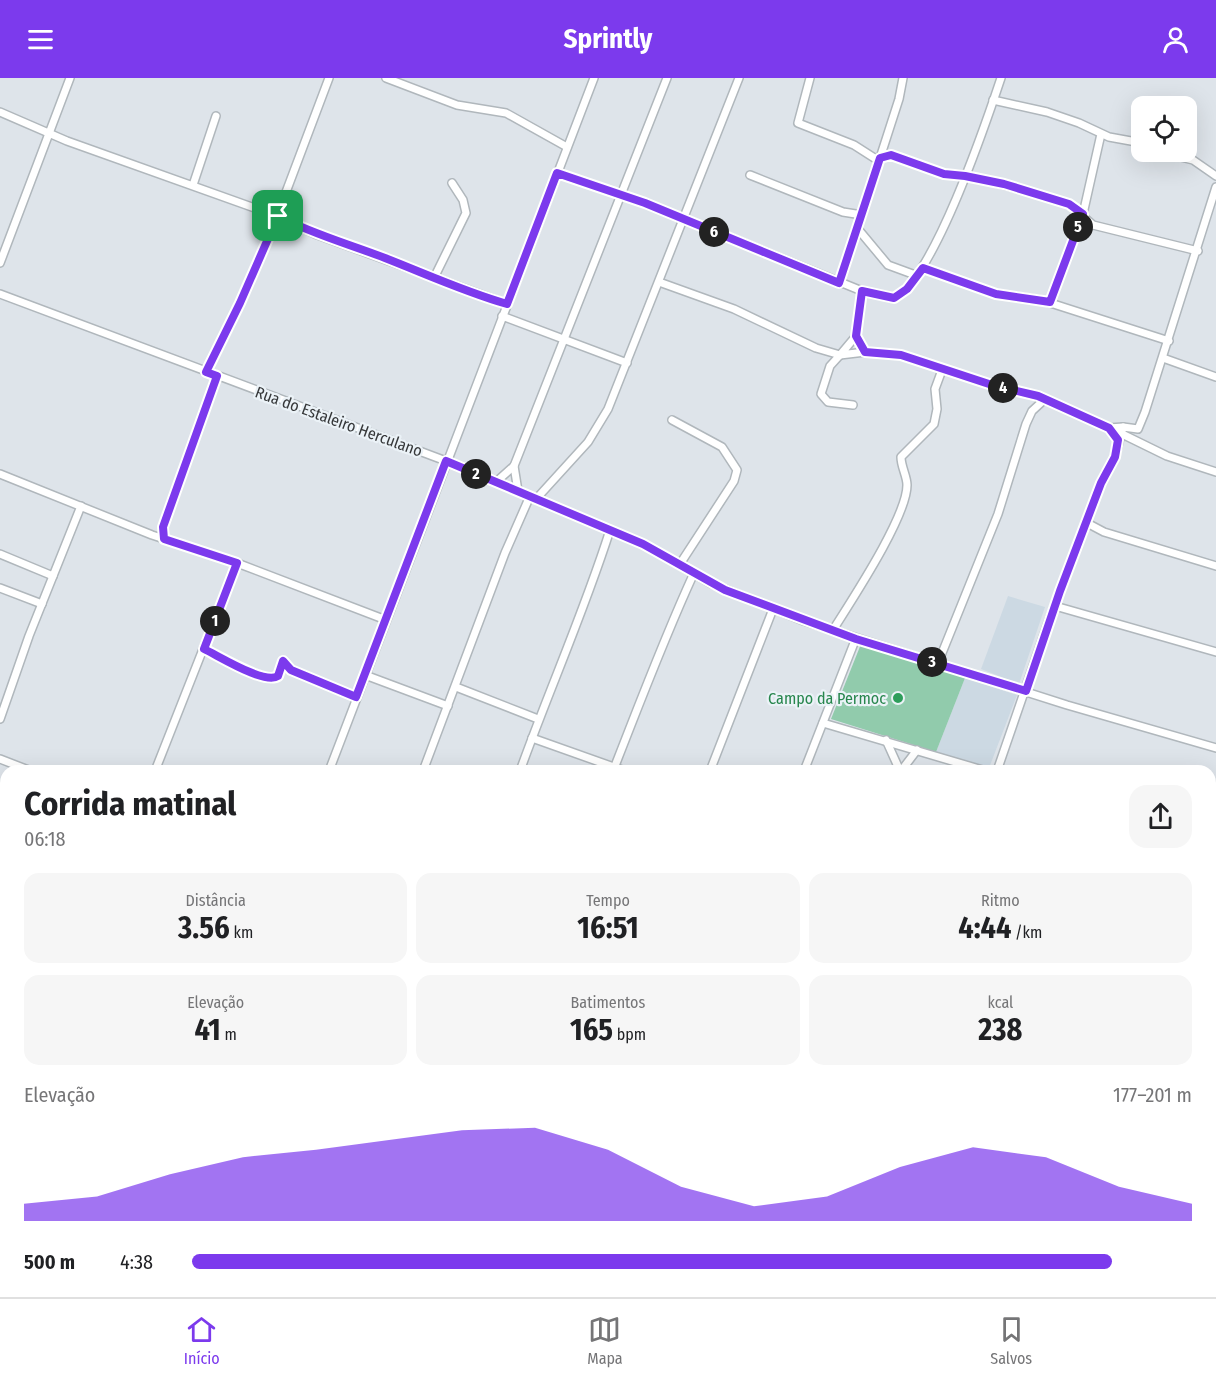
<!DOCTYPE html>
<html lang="pt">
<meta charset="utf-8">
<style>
body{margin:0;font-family:"Fira Sans Condensed",sans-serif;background:#f6f6f6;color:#202124;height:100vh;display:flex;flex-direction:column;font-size:22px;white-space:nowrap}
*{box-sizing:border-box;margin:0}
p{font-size:20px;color:#757577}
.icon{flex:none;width:33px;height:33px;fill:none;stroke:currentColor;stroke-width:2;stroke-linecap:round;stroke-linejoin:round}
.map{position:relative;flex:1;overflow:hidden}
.details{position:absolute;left:0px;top:687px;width:1216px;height:532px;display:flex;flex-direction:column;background:#fff;border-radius:18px 18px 0 0;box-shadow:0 6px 24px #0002}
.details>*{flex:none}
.controls{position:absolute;left:1131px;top:18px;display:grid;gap:12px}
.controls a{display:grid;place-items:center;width:66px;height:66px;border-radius:12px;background:#fff;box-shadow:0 6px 24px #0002;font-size:30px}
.pin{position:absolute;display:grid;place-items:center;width:51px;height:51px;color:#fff;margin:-26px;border-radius:12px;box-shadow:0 3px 9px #0006}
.km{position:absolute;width:30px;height:30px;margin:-15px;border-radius:50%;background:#222;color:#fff;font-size:16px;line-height:30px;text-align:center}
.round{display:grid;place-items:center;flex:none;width:63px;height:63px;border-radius:18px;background:#f6f6f6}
.summary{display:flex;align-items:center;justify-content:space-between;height:102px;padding:0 24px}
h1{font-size:33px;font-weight:700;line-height:45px}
.stats{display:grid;grid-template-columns:repeat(3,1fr);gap:9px;height:102px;padding:6px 24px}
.stats div{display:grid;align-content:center;border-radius:15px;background:#f6f6f6;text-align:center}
.stats b{font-size:30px;font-weight:700}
.stats small{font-size:16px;font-weight:400}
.stats p{font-size:16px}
.chart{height:168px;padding:12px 24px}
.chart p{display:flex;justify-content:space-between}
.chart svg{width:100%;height:108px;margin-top:6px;fill:#7c3aed;opacity:.7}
ul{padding:0 24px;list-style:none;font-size:20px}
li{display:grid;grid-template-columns:96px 72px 1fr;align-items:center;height:45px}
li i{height:15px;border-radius:8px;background:#7c3aed}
header{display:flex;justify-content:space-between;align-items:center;height:78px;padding:0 24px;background:#7c3aed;color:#fff;font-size:27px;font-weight:700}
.dock{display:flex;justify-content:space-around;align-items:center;height:84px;border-top:2px solid #e0e0e0;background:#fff;font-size:16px;color:#757577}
.dock a{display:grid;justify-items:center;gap:3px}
.dock .active{color:#7c3aed}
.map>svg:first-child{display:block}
.built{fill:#ccd9e3}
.green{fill:#91cbac}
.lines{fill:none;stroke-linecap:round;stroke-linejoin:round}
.minor-casing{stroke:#b0b7bc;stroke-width:10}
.minor{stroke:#fff;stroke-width:7}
.route-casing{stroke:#fff;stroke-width:12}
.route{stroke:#7c3aed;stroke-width:8}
.leisure-dot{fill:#2e9e5b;stroke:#ebf2f7;stroke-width:2}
.labels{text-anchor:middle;stroke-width:4.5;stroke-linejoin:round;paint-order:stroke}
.street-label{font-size:16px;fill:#36383a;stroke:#ebf2f7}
.leisure-label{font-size:16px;fill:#27864d;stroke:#ebf2f7;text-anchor:end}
</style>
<header><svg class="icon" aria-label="menu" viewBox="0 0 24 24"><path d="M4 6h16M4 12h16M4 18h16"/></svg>Sprintly<svg class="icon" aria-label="person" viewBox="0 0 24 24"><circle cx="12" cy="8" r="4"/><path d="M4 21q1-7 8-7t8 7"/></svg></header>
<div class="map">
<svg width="1216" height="1219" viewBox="0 0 1216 1219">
<rect width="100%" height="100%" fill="#dee4ea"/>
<g class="built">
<polygon points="1008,518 1045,529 1019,606 981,591"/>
<polygon points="965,600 1017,617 989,690 936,674"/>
</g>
<polygon class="green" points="861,566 965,600 936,674 831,641"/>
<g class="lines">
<defs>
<g id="minor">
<polyline points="386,0 457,27 506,35 567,69"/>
<polyline points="810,0 798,45 854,67 879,83 839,205"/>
<polyline points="993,22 1047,34 1079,45 1109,59 1142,65"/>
<polyline points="0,34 67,63 277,138 329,0"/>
<polyline points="1161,74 1193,82 1216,98"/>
<polyline points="880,80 891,77 944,96 965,97 1019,111 1069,126 1093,147 1198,173"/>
<polyline points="879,83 899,21 903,0"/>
<polyline points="557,95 645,125 862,213"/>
<polyline points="750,97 843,134 862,137"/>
<polyline points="193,107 216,38"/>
<polyline points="858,151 888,187 918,198"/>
<polyline points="0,185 70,0"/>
<polyline points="923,190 996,216 1041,222 1169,263"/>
<polyline points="434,200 466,135 463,122 452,105"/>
<polyline points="659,204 734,231 816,270 840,277"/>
<polyline points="0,216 446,383 643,466 710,505 804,543 1067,627 1216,670"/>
<polyline points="1050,224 1083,136 1101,56"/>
<polyline points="502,238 627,285"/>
<polyline points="856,258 840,277 865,274 901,277 992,307 1038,318 1109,350 1123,349"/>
<path d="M865 274 856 258 862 213 894 220C933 202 986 45 1001 0"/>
<polyline points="840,277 830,288 821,316 828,324 853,327"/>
<polyline points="1163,280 1216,299"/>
<polyline points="206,294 240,225 277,138 315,156 507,226"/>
<polyline points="672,342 722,369 737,392 734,403 680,486"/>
<polyline points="1120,355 1167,378 1216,394"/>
<polyline points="514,388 518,413"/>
<polyline points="0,396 152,457 237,485 386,542"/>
<polyline points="496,404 514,388 667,0"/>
<polyline points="537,420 588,364 608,331 739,0"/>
<polyline points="1087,445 1104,454 1216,488"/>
<polyline points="164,461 163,449 217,298"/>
<polyline points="0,476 53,498"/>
<polyline points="0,510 42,526"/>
<polyline points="1055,528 1216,574"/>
<path d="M833 552C851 523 907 439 907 407 907 398 901 389 901 379L934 346 937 331 935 311 942 292"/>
<path d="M204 571C219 577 266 607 278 598L283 583 291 592 356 619"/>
<polyline points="938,585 998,436 1026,346 1032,333 1045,321"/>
<polyline points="365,597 448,628"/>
<polyline points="456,609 538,641"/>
<polyline points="0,641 29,558 81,428"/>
<polyline points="823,645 986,693"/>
<polyline points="532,660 625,693"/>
<polyline points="886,662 900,693"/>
<polyline points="0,681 31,693"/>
<polyline points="155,693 237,485"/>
<polyline points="329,693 594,0"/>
<polyline points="423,693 505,475 530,418"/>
<path d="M520 693C549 612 584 534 610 452"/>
<path d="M613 693C639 627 664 560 694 495"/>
<polyline points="710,693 773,531"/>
<polyline points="804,693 856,560"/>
<polyline points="901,693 917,672"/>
<polyline points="997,693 1048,545 1101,405 1115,379 1123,349 1138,351 1145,334 1216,109"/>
<polyline points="1210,761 1216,763"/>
<polyline points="0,775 6,776"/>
<polyline points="1210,855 1216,856"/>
<polyline points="1210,895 1216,875"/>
<polyline points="1210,948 1216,949"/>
<polyline points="0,990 6,993"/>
<polyline points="1210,1009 1216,1024"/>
<polyline points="0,1075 6,1085"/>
<polyline points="1210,1086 1216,1086"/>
<polyline points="0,1168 6,1156"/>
<polyline points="1210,1204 1216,1207"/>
<polyline points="52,1214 53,1219"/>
<polyline points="237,1214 246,1219"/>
<polyline points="351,1214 355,1219"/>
<polyline points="551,1214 554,1219"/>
<polyline points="675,1214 678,1219"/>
<polyline points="785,1214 792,1219"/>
<polyline points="1038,1214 1053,1219"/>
<polyline points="228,1219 230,1214"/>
<polyline points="922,1219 922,1214"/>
<polyline points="1022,1219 1026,1214"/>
</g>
</defs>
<use href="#minor" class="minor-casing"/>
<use href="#minor" class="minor"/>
</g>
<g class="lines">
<defs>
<path id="route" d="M891 77 944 96 965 98 1004 106 1069 126 1083 136 1050 224 996 216 923 190 907 211 894 220 862 213 856 258 865 274 901 277 992 307 1038 318 1109 350 1118 362 1115 379 1101 405 1060 513 1026 613 856 561 725 512 643 466 446 383 356 619 291 592 283 583 278 598C265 607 219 578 204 571L237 485 164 461 163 449 217 298 206 294 240 225 278 138C312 156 349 166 385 180 426 196 465 214 507 226L557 95 645 125 839 205 880 80Z"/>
</defs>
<use href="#route" class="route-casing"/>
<use href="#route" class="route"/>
</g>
<circle class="leisure-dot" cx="898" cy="620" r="6"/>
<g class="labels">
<g class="street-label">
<text transform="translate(339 343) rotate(20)" y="6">Rua do Estaleiro Herculano</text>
</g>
<g class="leisure-label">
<text x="886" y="626">Campo da Permoc</text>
</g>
</g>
</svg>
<div class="controls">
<a><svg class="icon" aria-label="locate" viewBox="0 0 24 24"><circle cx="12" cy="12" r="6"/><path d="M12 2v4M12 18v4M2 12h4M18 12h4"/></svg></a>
</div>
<div class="pin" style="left:278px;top:138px;background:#1e9e55"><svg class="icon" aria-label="arrive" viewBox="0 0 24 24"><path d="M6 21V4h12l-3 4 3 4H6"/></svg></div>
<b class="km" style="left:215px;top:543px">1</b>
<b class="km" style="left:476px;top:396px">2</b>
<b class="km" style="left:932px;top:584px">3</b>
<b class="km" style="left:1003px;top:310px">4</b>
<b class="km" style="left:1078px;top:149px">5</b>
<b class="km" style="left:714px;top:154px">6</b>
<section class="details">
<div class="summary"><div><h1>Corrida matinal</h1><p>06:18</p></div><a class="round"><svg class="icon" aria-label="share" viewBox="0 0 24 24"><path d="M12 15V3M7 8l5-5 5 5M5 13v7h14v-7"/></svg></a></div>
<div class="stats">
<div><p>Distância</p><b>3.56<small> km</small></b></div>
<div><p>Tempo</p><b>16:51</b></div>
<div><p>Ritmo</p><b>4:44<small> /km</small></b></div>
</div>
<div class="stats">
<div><p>Elevação</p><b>41<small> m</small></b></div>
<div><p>Batimentos</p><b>165<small> bpm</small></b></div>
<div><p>kcal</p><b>238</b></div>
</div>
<div class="chart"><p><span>Elevação</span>177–201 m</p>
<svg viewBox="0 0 160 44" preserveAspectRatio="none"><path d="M0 44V37L10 34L20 25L30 18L40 15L50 11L60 7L70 6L80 15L90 30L100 38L110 34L120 22L130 14L140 18L150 30L160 37V44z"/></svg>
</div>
<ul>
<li><b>500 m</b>4:38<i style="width:92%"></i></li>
</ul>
</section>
</div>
<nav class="dock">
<a class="active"><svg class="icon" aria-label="home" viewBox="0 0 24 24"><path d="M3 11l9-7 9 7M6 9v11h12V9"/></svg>Início</a>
<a><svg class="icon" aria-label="map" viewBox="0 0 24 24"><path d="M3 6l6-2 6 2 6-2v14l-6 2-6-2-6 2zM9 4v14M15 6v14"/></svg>Mapa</a>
<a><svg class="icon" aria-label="saved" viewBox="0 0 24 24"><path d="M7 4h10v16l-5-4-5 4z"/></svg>Salvos</a>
</nav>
